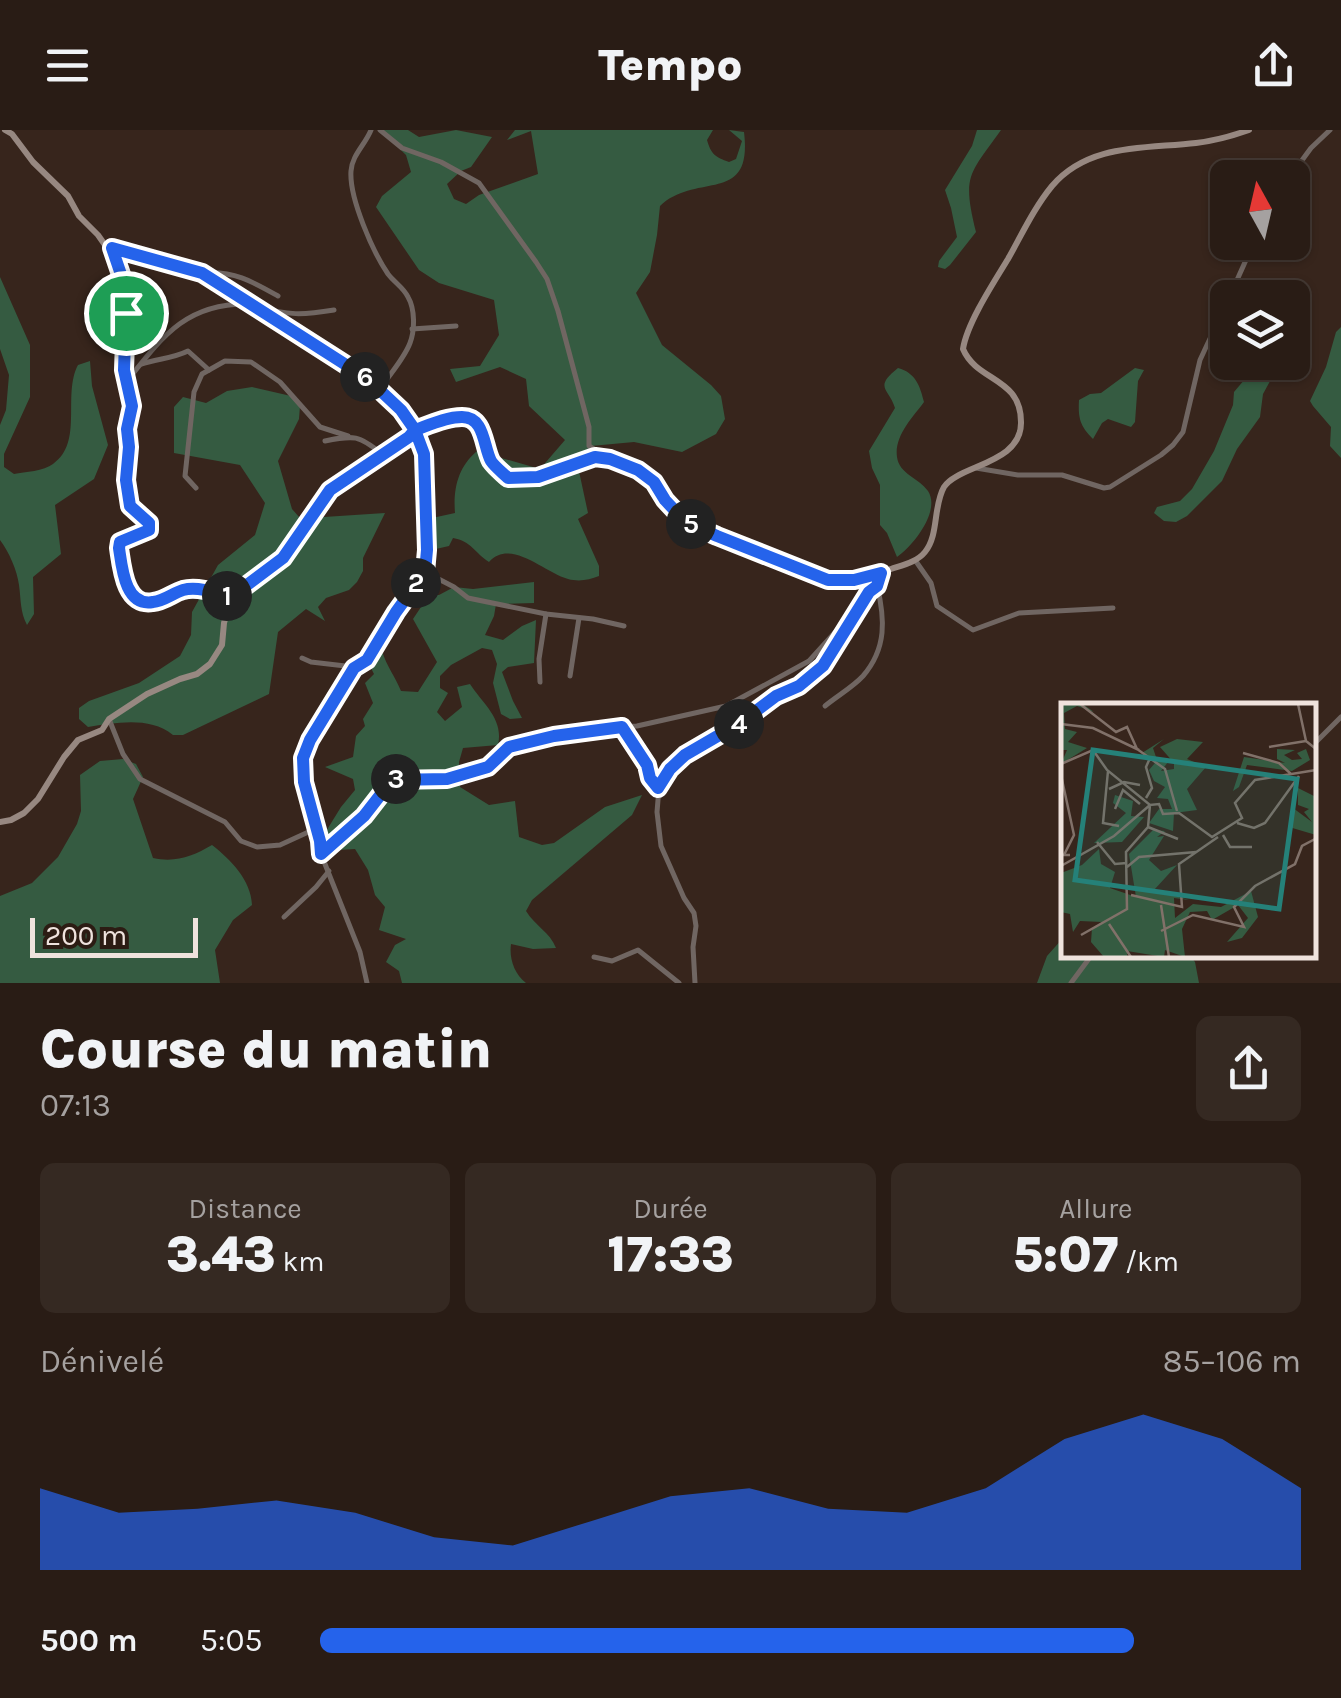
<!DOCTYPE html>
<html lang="fr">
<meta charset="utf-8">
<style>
body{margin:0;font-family:Karla,sans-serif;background:#352922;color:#f1f3f6;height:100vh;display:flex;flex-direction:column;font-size:38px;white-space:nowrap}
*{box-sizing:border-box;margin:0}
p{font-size:32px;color:#a5a1a0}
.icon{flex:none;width:55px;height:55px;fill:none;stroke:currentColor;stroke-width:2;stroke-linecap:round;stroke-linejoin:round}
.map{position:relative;height:853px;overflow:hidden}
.sheet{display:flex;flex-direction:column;background:#291c15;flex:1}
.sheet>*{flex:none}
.needle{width:65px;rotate:352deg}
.buttons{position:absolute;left:1210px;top:30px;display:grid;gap:20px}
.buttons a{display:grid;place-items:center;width:100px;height:100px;border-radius:15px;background:#291c15;box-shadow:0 2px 8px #0004,0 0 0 2px #453a34;font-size:50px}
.scale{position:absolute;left:30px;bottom:25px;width:168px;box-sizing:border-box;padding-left:10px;border:5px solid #efe3dd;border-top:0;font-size:28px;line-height:35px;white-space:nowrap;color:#efe3dd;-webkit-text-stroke:8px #2c1c13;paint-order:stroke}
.pin{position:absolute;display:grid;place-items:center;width:85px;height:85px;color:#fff;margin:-42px;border:5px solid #fff;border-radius:50%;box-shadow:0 2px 10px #0007}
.km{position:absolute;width:50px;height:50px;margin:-25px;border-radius:50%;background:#222;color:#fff;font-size:28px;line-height:50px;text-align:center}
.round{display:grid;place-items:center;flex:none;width:105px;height:105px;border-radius:15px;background:#352922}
.overview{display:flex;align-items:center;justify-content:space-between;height:170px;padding:0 40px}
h1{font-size:55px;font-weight:800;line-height:75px}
.stats{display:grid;grid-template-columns:repeat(3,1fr);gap:15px;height:170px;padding:10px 40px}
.stats div{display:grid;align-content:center;border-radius:15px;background:#352922;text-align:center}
.stats b{font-size:50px;font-weight:800}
.stats small{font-size:28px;font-weight:400}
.stats p{font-size:28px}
.chart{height:280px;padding:20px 40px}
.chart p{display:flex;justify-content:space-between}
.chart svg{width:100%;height:180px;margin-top:10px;fill:#2563eb;opacity:.7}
ul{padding:0 40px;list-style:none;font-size:32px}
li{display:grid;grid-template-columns:160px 120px 1fr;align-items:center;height:75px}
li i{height:25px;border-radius:12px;background:#2563eb}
header{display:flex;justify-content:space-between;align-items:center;height:130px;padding:0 40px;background:#291c15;font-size:45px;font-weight:800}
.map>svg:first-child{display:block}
.green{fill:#355b41}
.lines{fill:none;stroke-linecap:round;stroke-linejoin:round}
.street{stroke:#706662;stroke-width:5}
.secondary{stroke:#978881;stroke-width:6}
.route-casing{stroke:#fff;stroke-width:20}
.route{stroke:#2563eb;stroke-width:12}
.inset-road{fill:none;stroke:#817169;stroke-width:2.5}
.view{fill:#258179;fill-opacity:0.15;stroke:#258179;stroke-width:5}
.inset-edge{fill:none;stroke:#efe3dd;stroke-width:5}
</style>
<header><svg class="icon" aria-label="menu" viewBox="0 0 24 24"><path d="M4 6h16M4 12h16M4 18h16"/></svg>Tempo<svg class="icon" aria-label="share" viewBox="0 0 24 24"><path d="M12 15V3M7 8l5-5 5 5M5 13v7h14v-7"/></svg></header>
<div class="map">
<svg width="1341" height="853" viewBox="0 0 1341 853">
<rect width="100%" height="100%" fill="#37251c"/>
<g class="green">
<path d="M380 0H408L419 7 456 0 492 7 471 37 461 41 447 54 454 69 466 74 479 65 538 44 531 1 507 10 515 0H713L707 10C711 24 715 27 729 32L736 29 742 11 729 0 744 2C753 76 697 41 660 76L657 105 650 142 636 163 662 215 711 255 721 266 725 289 716 304 682 322 634 312 591 316 610 329 577 332 588 383 578 389 599 436V446C589 450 579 452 568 449 543 442 511 408 489 432 475 423 471 411 453 408L449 416 427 421 432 388 455 383C453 359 458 337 477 321L540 339 565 310 529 276 526 249 500 237 456 252 450 239 480 236 499 205 494 170 439 153 419 140 376 77 382 66 411 42 406 25Z"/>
<path d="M977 0H1001C969 45 962 45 976 102L950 135 945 139 938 137 939 131 957 107 951 78 945 60 972 16Z"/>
<path d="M0 147 30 215V267L4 324V337L14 344C25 342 44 341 53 334 84 312 62 265 78 235L90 231 92 256 108 315 94 349 55 375 61 424 33 447 34 484 27 495C20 482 21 469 19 455 17 440 9 422 0 410V295L6 280 9 245 0 219Z"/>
<polygon points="1341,197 1341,328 1330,316 1331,297 1313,276 1310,271 1326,237 1336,202"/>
<path d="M898 238C916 243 920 256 924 272 913 287 894 306 897 327 899 344 919 348 928 361 941 381 913 416 897 427L887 403 880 395V355L872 338 869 321 895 278C889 258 873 258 898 238Z"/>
<path d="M1135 238 1144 240 1138 251 1135 292 1131 297 1108 289 1102 293 1093 309C1080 296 1078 288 1079 270L1090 264 1101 263Z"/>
<polygon points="1268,239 1275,242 1263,264 1260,287 1237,319 1222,351 1187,386 1176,392 1164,391 1154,383 1157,377 1180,371 1192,359 1214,321 1233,275 1234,262 1250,243"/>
<path d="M252 257 291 266 300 276 299 289 278 331 292 379 300 388 312 390 324 387 385 383 363 428V441L357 452 349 460 326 468 318 477 325 491 306 479 278 502 269 564 183 605H173C149 586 116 593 88 597L79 589V578L89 571 139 553 180 526 191 505 192 482 218 435 255 405 265 373 240 335 174 323V277L183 267 206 273 227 261Z"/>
<path d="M534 452V473L496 474 494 486 485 505 503 510 522 496 536 490 534 533 508 537 502 542 513 571 522 588 510 589 501 584 493 553 497 534 492 520 482 518 451 535 440 546V558L448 563 437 582 445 591 462 577 457 557 470 554C483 574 504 589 498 615L463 618 459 632 460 657 489 675 515 671 519 707 542 715 554 713 605 677 642 665 632 685 532 770 526 781C535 796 550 802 556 818L533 819 511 814C509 828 514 844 526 853H402L399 841 386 832 395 815 406 809 379 800 385 777 375 765 368 740 355 719 338 720 320 711 341 677 355 660 353 649 325 637 353 627 356 606 365 596 363 589 373 573 365 553 374 544 367 530 382 521C387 537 395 546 401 561L418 562 437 532 413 489 429 465H439L454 457 473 459Z"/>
<path d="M123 629 136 634 143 647 133 669 153 728C176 733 193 726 212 715 231 730 251 750 252 775L233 790 215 820 220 853H0V766L32 753 58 727 77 694 81 681 80 645 100 631Z"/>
<polygon points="1063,808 1064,826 1190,826 1195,832 1199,853 1037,853 1047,826"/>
</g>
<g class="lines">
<g class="street">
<path d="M371 0C365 15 352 25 351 41 349 68 373 122 388 144 394 152 404 158 408 167 415 179 415 200 410 213 404 229 389 245 380 259"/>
<polyline points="380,0 402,18 441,32 479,53 536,132 547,149 558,181 589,297 589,316 607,327"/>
<polyline points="1289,48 1311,18 1330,0"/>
<path d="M112 119 127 162 125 240 132 276 127 299 129 317 126 350 129 376 149 393V400L120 411C117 432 125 478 154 472 167 470 178 459 191 459 204 458 218 464 230 467"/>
<path d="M205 143C235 141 253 152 278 166"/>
<polyline points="1229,168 1254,112"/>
<path d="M258 176C287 186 304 185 334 180"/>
<polyline points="412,199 456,196"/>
<path d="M142 234C157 229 174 228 188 221L209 240"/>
<path d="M127 251C162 207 186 173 248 174"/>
<path d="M325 311C354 305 359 305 382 324"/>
<polyline points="976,338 1018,345 1062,345 1104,358 1110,357 1161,325 1173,315 1183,302 1200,230 1228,170"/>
<polyline points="196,358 185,346 194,262 202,244 225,231 251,232 280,252 320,297 348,306"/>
<polyline points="915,430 931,453 937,476 973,500 1019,483 1113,478"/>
<polyline points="425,442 454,457 468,468 546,484 593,489 624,496"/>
<path d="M867 468C871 457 877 457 881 443"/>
<polyline points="302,528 311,532 354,537"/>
<polyline points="570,546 579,488"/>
<polyline points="540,552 539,529 546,484"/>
<path d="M825 576C837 566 853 557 863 546 887 518 885 489 877 455"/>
<polyline points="109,589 123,624 140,649 225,692 241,711 257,717 280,715 315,699"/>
<polyline points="622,597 647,635 650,648 659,658"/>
<polyline points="1314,614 1341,587"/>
<polyline points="321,724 364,686 392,649 447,649 488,637 509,617 595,599 637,596 726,576 809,531 868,466"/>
<polyline points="284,787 316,757 329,741"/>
<polyline points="594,827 612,831 638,820 679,853"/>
<polyline points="367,853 360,822 321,724 320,711 304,652 303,628 310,610 354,537 367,530 396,482 425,442 427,427 424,324 415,300"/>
<polyline points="695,853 693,817 696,796 694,783 684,768 661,716 657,682 659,658 670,639 685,625 740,593 776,566 799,556 823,536 858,481"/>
<polyline points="1071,853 1091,826"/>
</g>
<g class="secondary">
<polyline points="5,0 12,4 33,32 68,66 79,86 98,105 105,115 202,143 368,249 401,280 415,300"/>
<path d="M0 692 11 690 24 683 38 669 64 627 78 610 102 600 109 589 147 564 180 549 197 544 210 534 222 515 224 493 231 467 283 428 330 360 409 307C419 293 456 284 473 289L485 308 491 331 508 348C524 349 538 347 553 343 573 336 588 323 611 329 625 333 640 340 651 350 666 364 673 383 691 395 708 406 729 410 748 417 806 440 826 464 891 439 903 435 917 432 925 422 939 405 933 376 944 357 958 335 1022 334 1021 292 1021 247 977 252 963 219 967 193 994 152 1008 129 1022 104 1034 78 1052 56 1089 13 1145 19 1196 13 1214 11 1232 6 1249 0"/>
</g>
</g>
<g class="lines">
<defs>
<path id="route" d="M126 183 124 240 132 276 127 299 129 317 126 350 130 376 149 393V400L120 412 119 418C122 438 125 477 153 472 164 471 173 463 183 460 198 456 217 463 231 467L283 428 330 360 409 307 415 300 424 324 427 420 425 442 396 482 367 530 354 538 310 610 303 628 304 652 320 711 321 724 364 686 392 650 447 649 488 637 509 617 554 606 622 597 647 635 650 648 658 658 670 639 685 625 740 593 776 566 799 556 823 536 869 462 877 456 881 443 854 450H828L717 406 692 395 679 385 665 370 654 352 638 340 610 329 595 327 538 347 508 348C503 343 495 337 491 331 483 316 485 287 462 287 446 287 429 295 415 300L401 280 368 249 202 143 112 118 127 162 126 183"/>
</defs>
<use href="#route" class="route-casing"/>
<use href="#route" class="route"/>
</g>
<g transform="translate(1061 573)">
<rect width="255" height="255" fill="#37251c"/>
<path d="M0 1 23 2 33 9 16 3 3 10 4 26 16 29 7 39 26 45 0 61 6 47H0ZM103 36 92 45 96 57 107 59 100 68 113 66V60L99 44 116 36 142 39 126 56 145 64 126 86 136 107 113 110 112 128 88 120 98 106H111L107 96 96 95 104 84 93 78 88 67 94 60 81 50ZM216 46 234 47 223 52 231 57 241 56 236 50 245 46 249 57 231 68 186 62 178 84 172 88 183 54 224 60 216 56ZM237 85 255 94V132L228 124 232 105 251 119 243 109 248 106 237 102ZM54 92 72 98 70 113 83 114 61 139 33 140 65 110 52 100ZM92 127 104 128 96 134 103 133 88 157 100 168 116 162 93 187 128 197 113 195 114 215 132 201 160 204 190 188 197 214 181 235 166 239 187 215 177 202 151 217 146 208 129 209 121 226 124 254 104 247 103 254 66 248V254H43L30 239 31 225 41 219 19 218 12 229 9 211 0 209V170L21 162 38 146 40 161 54 169 49 185 75 194 68 151Z" fill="#355b41"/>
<path class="inset-road" d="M19 1 55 29 66 24 76 46 104 66 116 108M237 1 245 38 255 46M0 21 32 25 78 47M208 44 245 38M182 50 218 60 230 71M0 61 32 47 46 67 89 102 98 101 102 111 118 110 151 134 181 115 174 100 194 77 255 67M47 68 42 120 58 123M0 72 13 132 3 152H9M48 86 63 79 79 82M85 95 91 85 85 64 89 55M54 106 62 87 79 101M176 120 193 125 204 120 238 73M87 124 117 136M162 132 169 144H191M36 139 54 161 66 160M0 163 53 133 89 102M66 164 78 154 135 149M70 192 121 204 118 161 157 134M100 202 108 254M48 221 70 254M100 228 132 212 183 224 173 204 194 183 234 161 241 143 254 136M20 232 66 206 65 149 87 124 89 102"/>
<path class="view" d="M32 47 236 76 218 206 14 177Z"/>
<rect width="255" height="255" class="inset-edge"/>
</g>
</svg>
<div class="buttons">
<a><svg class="needle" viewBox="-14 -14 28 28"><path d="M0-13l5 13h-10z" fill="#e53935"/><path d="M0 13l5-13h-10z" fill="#a5a1a0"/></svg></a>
<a><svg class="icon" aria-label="layers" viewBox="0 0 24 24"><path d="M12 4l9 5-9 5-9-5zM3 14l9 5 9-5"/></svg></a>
</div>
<div class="scale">200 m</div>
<div class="pin" style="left:126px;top:183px;background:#1e9e55"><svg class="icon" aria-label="arrive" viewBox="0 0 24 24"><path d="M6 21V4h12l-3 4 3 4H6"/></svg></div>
<b class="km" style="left:227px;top:466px">1</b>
<b class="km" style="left:416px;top:453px">2</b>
<b class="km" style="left:396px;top:649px">3</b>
<b class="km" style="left:739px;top:594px">4</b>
<b class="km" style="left:691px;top:394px">5</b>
<b class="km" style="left:365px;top:247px">6</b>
</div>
<section class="sheet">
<div class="overview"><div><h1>Course du matin</h1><p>07:13</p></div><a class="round"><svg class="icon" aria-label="share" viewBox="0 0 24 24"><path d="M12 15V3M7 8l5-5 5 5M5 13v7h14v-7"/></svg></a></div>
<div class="stats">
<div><p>Distance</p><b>3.43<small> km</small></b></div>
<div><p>Durée</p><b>17:33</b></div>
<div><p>Allure</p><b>5:07<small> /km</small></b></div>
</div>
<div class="chart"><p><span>Dénivelé</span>85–106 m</p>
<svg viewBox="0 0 160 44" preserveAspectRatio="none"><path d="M0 44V24L10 30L20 29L30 27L40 30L50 36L60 38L70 32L80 26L90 24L100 29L110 30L120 24L130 12L140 6L150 12L160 24V44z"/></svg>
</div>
<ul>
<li><b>500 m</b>5:05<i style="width:83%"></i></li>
</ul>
</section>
